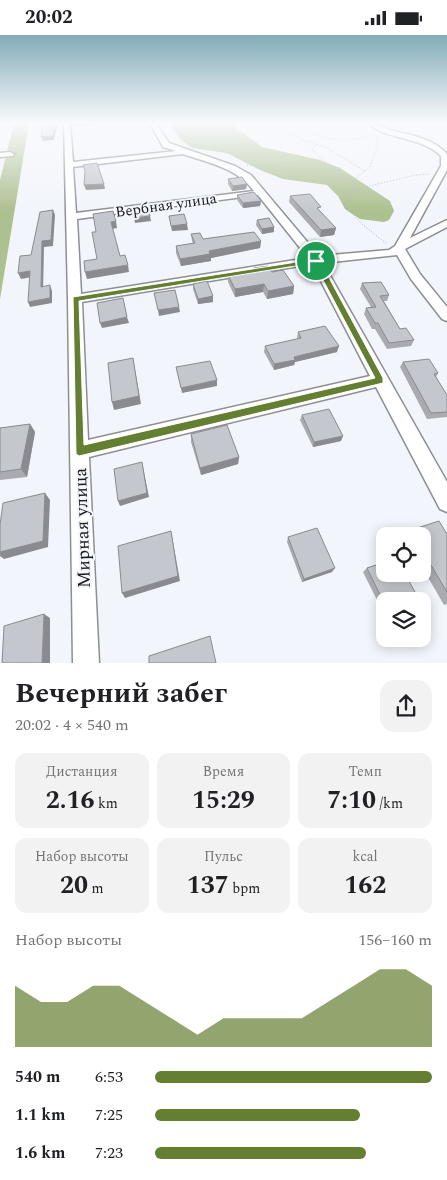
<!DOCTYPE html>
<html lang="ru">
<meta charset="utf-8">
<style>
body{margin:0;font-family:Spectral,serif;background:#f2f2f2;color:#202124;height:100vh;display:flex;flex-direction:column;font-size:19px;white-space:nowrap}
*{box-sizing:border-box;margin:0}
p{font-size:16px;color:#757577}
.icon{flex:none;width:28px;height:28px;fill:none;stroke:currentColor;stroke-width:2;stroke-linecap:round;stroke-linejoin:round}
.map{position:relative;height:628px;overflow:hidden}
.side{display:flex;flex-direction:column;background:#fff;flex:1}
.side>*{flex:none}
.tools{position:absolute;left:376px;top:492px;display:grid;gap:10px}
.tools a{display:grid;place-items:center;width:55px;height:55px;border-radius:10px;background:#fff;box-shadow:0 2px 12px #0003;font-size:25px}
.pin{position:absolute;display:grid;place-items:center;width:42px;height:42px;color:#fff;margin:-21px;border:2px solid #fff;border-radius:50%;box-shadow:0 1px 5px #0007}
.round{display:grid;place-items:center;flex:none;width:52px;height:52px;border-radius:15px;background:#f2f2f2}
.summary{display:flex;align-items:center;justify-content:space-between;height:85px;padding:0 15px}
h1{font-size:28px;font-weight:700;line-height:38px}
.stats{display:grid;grid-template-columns:repeat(3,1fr);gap:8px;height:85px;padding:5px 15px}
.stats div{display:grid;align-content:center;border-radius:12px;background:#f2f2f2;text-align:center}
.stats b{font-size:25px;font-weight:700}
.stats small{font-size:14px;font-weight:400}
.stats p{font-size:14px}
.chart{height:140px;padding:10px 15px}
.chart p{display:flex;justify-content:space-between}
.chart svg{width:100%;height:90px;margin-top:5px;fill:#657f32;opacity:.7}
ul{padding:0 15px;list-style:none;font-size:16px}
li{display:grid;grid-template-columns:80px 60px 1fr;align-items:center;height:38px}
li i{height:12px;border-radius:6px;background:#657f32}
.status{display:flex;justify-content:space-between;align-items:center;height:35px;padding:0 25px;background:#fff;direction:ltr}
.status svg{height:14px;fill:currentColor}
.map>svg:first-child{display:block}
.forest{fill:#adc090}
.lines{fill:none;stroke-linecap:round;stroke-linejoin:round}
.minor-casing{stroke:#8c8f94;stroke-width:3}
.path{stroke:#aaadb1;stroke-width:1;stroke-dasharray:1 2;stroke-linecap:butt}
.minor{fill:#fff;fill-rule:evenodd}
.wall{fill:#a9abb0}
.shaded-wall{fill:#898b90}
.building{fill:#c4c7cd;stroke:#898b90}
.route{fill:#657f32;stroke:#fff;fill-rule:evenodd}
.labels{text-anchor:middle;stroke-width:4;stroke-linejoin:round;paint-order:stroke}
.far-street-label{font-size:15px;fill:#181a1c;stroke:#f2f5fb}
.street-label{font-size:18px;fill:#181a1c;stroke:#f2f5fb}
</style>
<div class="status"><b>20:02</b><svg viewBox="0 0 49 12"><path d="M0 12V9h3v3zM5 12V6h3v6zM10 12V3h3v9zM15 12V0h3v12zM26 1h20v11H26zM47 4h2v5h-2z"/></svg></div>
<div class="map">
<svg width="447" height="628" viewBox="0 0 447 628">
<rect width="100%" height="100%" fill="#f2f5fb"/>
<g class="forest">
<polygon points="14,88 29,88 0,264 0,145"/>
<polygon points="169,88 230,88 262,112 320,125 340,133 390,166 394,176 389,185 384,187 360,184 345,174 338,161 327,150 283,144 260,135 227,118 192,113 180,104"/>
</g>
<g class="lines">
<defs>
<g id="minor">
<path d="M64 88H70L73 127 176 116 163 112 150 88H156L169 108 235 131 251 140 319 221 389 215 395 211 441 131V121C422 101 381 104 369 88 375 88 378 90 384 93 405 100 431 101 447 119V135L410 203 447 185V192L405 214 420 239 447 272V286L442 284 411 244 397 220 323 228 447 447V477L440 474 376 352 89 422 99 628H73L68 264ZM183 119C209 128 237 133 254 156L76 178 73 132ZM258 160 308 223 81 259 77 184ZM312 229 370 341 88 405 82 267Z"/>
<polygon points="10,117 14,119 13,121 0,122 0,118"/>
</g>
</defs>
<use href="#minor" class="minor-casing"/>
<g class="path">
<polyline points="258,88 327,113 365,136"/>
<path d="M293 88C320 105 344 110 375 100"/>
<polyline points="377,102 377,112 370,132 357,142 350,163 344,170 363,190 387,209"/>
<polyline points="317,109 311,114 329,130 340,136 340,140 355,146"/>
<polyline points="247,130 340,136"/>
<polyline points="352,155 416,140 430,139"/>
</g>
<use href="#minor" class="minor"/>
</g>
<g class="wall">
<polygon points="228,144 247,149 246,154 232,156 228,149"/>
<polygon points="237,160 261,166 260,171 243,173 237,165"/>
<polygon points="290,161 320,177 336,193 334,200 320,202 289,167"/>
<polygon points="257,185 274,192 274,197 262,199 256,190"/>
<polygon points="191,199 203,204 261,206 260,213 211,223 211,226 181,231 176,218 176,211 193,208 192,206"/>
<polygon points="254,233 272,237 294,251 293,259 267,264 263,257 235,262 228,247 228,240 254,236"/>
<polygon points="362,248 389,260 387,266 384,266 400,294 414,305 411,311 387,314 375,294 372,294 364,279 366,273 371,272 360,254"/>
<polygon points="193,249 213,267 198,269 193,254"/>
<polygon points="298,297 337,317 295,327 294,330 274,335 264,317 265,311 297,304 297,303"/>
<polygon points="403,327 438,338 436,342 447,360 447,382 427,384 400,332"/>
<polygon points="302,380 341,406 313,412 300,385"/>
<polygon points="30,389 35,397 27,442 0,445 0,393"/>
<polygon points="191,399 239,422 238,429 201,440 191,407"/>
<polygon points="411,495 447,499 447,569 444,570 422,532 422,501 405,501"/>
<polygon points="288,502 332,537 302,547 287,507"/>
<polygon points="367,533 385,566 385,581 363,537"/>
</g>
<g class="shaded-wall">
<polygon points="56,88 58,88 54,105 43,106 41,102"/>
<polygon points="73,88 90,88 90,91 74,92"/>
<polygon points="104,149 105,154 86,155 84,150"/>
<polygon points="247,149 246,154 232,156 233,151"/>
<polygon points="261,166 260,171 243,173 243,168"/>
<polygon points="53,175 55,180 53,211 44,212 43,258 41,252 42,206"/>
<polygon points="150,181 151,186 135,188 134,183"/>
<polygon points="116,186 117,193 112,194 111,187"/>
<polygon points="187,189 188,195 172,196 171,191"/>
<polygon points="274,192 274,197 262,199 262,194"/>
<polygon points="336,193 334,200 320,202 321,195"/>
<polygon points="261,206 260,213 211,223 211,226 181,231 180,224 209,216"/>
<polygon points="128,230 129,237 87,244 85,237"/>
<polygon points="30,236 32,242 21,244 18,238"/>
<polygon points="264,249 263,257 235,262 235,254"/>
<polygon points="50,250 52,256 52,268 30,272 28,267"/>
<polygon points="294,251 293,259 267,264 268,256"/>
<polygon points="213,261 213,267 198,269 198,264"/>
<polygon points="179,272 180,277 159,281 158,275"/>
<polygon points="127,282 129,288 102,293 100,288"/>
<polygon points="339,311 337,317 295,327 294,330 274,335 274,329 294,322"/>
<polygon points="133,323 141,369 114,375 112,367"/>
<polygon points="217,345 217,351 182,358 181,353"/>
<polygon points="30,389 35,397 27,442 21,434"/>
<polygon points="343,401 341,406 313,412 314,407"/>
<polygon points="239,422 238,429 201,440 200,433"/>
<polygon points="142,427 149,462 120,471 118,466"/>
<polygon points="45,458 50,465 48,512 4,524 0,521 0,517"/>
<polygon points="171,496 180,546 125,563 122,558"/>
<polygon points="335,533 332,537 302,547 304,544"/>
<polygon points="44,579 50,583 50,628 42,628"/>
</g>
<g class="building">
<polygon points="42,88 56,88 53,101 41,102"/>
<polygon points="97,128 104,149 84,150 85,136 83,130"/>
<polygon points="242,142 247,149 233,151 228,144"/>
<polygon points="254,157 261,166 243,168 237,160"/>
<polygon points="310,159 321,172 317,173 336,193 321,195 290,161"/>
<polygon points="148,172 150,181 134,183 133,173"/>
<polygon points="53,175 51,205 42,206 41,252 50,250 50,263 28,267 30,236 18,238 20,221 31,220 40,177"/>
<polygon points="113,176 116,186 111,187 120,221 125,220 128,230 85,237 84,226 97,224 92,197 96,197 93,179"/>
<polygon points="184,179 187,189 171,191 169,181"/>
<polygon points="269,183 274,192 262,194 257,185"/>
<polygon points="254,197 261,206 209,216 210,219 180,224 176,211 195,208 191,199 200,198 203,204"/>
<polygon points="268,231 272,237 283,235 294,251 268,256 264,249 235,254 228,240 256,236 254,233"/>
<polygon points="207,246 213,261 198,264 193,249"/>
<polygon points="381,247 389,260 380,261 400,294 406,293 414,305 389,308 378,288 375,288 366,273 376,272 362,248"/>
<polygon points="175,255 179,272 158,275 154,258"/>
<polygon points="123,263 127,282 100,288 97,268"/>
<polygon points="325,291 339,311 294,322 295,325 274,329 265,311 301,303 298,297"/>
<polygon points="133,323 139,361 112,367 108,328"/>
<polygon points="429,324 438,338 434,339 447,360 447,377 431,378 403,327"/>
<polygon points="210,326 217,345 181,353 176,332"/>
<polygon points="329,374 343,401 314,407 302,380"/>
<polygon points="30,389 21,434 0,437 0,393"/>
<polygon points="227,390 239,422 200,433 191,399"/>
<polygon points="142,427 147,458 118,466 114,434"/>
<polygon points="45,458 43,506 0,517 0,490 3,468"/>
<polygon points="439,486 447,499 447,557 422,515 422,501 414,501 411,495"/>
<polygon points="317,493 335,533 304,544 288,502"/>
<polygon points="171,496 178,541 122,558 118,511"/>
<polygon points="385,527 385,539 405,539 420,566 385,566 385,570 367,533"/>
<polygon points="44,579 42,628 2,628 4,591"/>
<polygon points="210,601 216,628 149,628 149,621"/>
</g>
<linearGradient id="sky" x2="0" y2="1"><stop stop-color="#83acb8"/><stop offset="0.5" stop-color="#f9fafd"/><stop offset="1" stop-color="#f9fafd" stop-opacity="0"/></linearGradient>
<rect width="447" height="176" fill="url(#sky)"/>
<path class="route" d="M316 224 320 226 383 343V348L79 421 76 419 73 262ZM314 228 375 343 84 410 79 266Z"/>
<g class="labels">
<g class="far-street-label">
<text transform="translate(166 170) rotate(-8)" y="5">Вербная улица</text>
</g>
<g class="street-label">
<text transform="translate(82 493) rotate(-92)" y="6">Мирная улица</text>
</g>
</g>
</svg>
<div class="tools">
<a><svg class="icon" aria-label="locate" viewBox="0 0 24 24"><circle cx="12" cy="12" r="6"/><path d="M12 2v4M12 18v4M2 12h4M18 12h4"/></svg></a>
<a><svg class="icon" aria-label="layers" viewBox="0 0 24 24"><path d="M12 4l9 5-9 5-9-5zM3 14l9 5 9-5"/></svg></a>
</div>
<div class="pin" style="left:316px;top:226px;background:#1e9e55"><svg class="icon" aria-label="arrive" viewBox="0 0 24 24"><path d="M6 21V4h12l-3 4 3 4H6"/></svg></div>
</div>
<section class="side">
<div class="summary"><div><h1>Вечерний забег</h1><p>20:02 · 4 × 540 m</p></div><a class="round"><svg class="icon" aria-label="share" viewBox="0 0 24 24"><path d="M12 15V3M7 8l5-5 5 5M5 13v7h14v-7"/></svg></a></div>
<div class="stats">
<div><p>Дистанция</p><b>2.16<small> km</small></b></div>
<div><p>Время</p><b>15:29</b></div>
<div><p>Темп</p><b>7:10<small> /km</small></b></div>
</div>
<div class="stats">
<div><p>Набор высоты</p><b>20<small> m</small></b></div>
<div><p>Пульс</p><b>137<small> bpm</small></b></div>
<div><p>kcal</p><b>162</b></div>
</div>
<div class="chart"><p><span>Набор высоты</span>156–160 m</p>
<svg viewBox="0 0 160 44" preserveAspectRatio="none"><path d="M0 44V14L10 22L20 22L30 14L40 14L50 22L60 30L70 38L80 30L90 30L100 30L110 30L120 22L130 14L140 6L150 6L160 14V44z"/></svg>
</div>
<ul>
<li><b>540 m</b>6:53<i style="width:100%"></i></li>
<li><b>1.1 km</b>7:25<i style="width:74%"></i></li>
<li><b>1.6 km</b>7:23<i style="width:76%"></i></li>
</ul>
</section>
